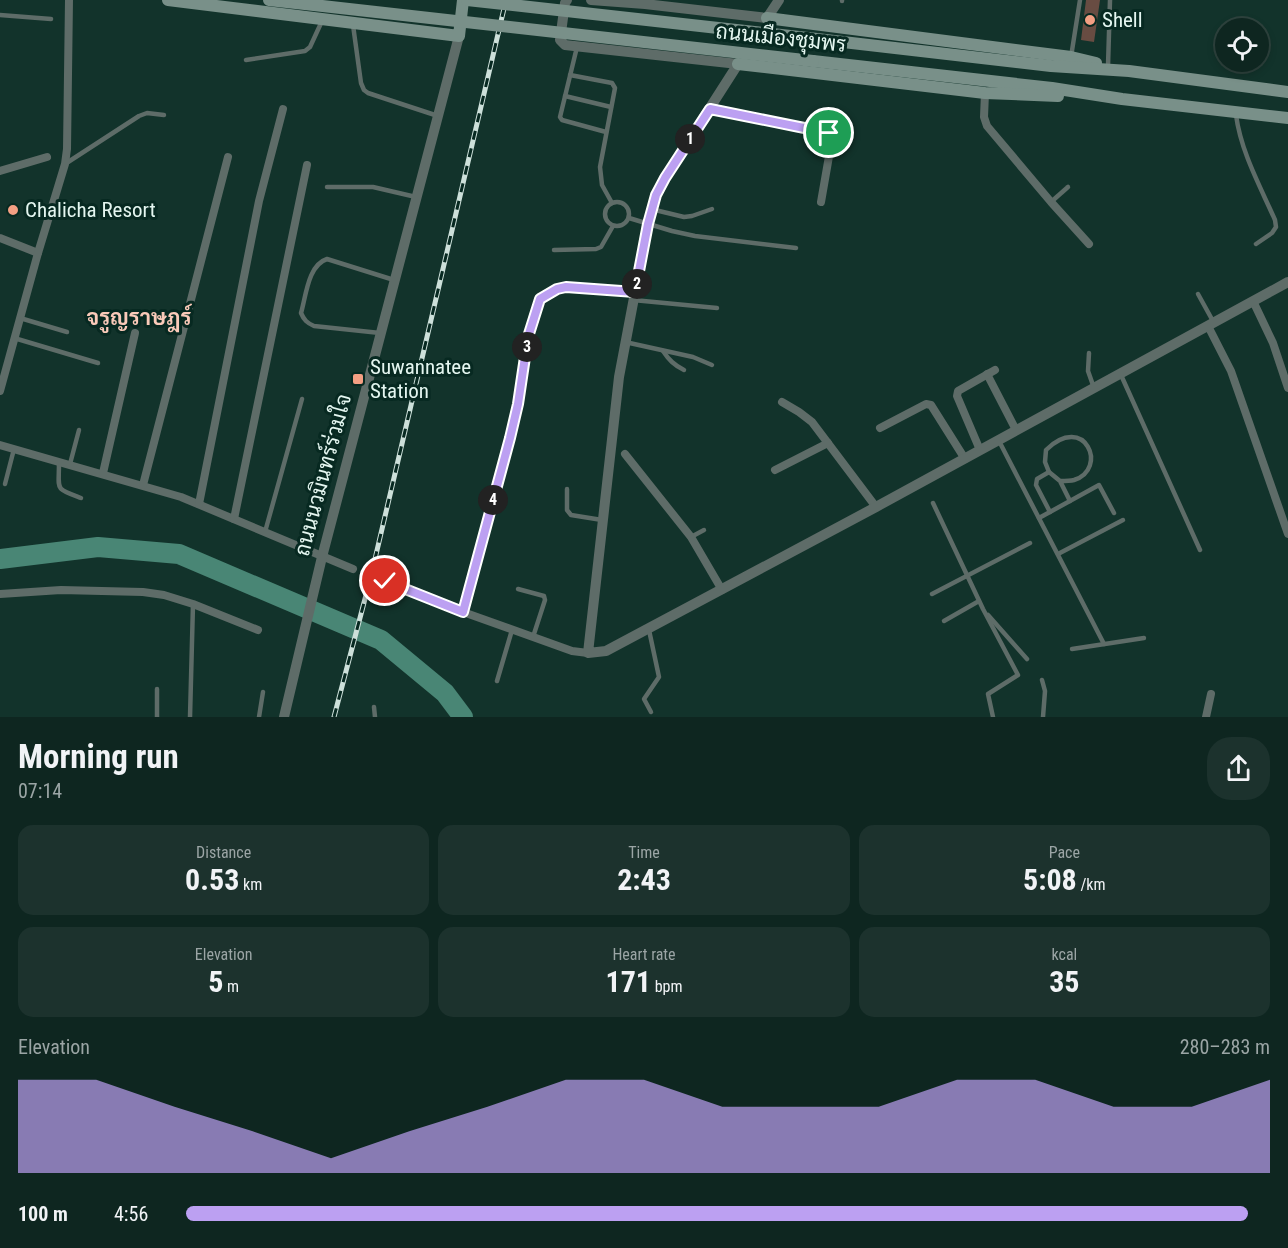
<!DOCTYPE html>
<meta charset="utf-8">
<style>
body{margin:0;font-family:"Roboto Condensed",Sarabun,sans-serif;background:#1c322d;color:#f1f3f6;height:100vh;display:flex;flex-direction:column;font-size:22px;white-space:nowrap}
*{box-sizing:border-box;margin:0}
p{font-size:20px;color:#9ba5a5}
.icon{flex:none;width:33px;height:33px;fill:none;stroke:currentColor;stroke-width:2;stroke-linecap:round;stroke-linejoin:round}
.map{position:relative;height:717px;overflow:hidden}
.drawer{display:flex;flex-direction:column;background:#0e2620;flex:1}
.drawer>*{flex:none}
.fabs{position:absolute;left:1215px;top:18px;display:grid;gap:12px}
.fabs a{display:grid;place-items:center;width:54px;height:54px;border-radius:50%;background:#0e2620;box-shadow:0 3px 9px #0003,0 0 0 2px #2e433e;font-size:30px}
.pin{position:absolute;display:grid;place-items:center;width:51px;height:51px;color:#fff;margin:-26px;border:3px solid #fff;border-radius:50%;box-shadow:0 2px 6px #0007}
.km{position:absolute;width:30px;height:30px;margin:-15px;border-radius:50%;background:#222;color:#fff;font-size:16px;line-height:30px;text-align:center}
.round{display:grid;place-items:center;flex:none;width:63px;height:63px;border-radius:24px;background:#1c322d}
.overview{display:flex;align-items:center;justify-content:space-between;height:102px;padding:0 18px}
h1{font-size:33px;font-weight:700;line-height:45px}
.stats{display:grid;grid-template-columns:repeat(3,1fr);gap:9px;height:102px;padding:6px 18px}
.stats div{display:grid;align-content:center;border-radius:15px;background:#1c322d;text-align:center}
.stats b{font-size:30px;font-weight:700}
.stats small{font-size:16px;font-weight:400}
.stats p{font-size:16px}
.chart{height:168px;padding:12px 18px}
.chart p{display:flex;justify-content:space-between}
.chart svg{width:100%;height:108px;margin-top:6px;fill:#bca0f2;opacity:.7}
ul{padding:0 18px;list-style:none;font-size:20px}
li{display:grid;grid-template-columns:96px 72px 1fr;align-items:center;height:45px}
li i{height:15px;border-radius:8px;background:#bca0f2}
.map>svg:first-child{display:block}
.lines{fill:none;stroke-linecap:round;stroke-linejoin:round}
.river{stroke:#498675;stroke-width:20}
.building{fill:#684c42}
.service{stroke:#5e6c68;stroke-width:4.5}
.minor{stroke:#5e6c68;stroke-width:8}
.tertiary{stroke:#5e6c68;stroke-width:10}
.secondary{stroke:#799089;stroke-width:12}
.rail-casing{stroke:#cde0da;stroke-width:5}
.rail{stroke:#072921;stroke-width:3;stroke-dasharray:9;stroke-linecap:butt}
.secondary-bridge{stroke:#799089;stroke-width:12}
.route-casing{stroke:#fff;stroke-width:12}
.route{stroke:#bca0f2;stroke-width:8}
.poi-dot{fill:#f39f83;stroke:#072921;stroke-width:2}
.labels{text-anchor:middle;stroke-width:6;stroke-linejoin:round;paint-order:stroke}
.poi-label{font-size:21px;fill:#e4f6f0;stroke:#072921;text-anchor:start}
.street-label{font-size:21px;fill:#e4f6f0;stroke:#072921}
.neighbourhood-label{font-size:22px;font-weight:bold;fill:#facab9;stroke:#072921}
</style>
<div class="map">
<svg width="1288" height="717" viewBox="0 0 1288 717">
<rect width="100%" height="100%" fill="#12332b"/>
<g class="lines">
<polyline class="river" points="0,559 98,547 179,554 381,640 445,693 463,717"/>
</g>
<polygon class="building" points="1086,0 1100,0 1094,42 1081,40"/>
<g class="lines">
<g class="service">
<polyline points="842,1 842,0"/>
<polyline points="0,15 51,19"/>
<polyline points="353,25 361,83 364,90 368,93 438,116"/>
<polyline points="577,47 560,117 562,120 606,132"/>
<polyline points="1071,57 1080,0"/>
<polyline points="246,60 305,51 310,47 322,21"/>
<polyline points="1108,66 1110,0"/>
<polyline points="570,75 612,83 615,88 600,167 602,185 612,203"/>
<polyline points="565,96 611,107"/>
<path d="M1236 115C1241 152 1260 186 1275 220L1276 227 1272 233 1256 244"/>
<polyline points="65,164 139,116 147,113 164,115"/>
<polyline points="327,187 373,187 416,197"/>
<circle cx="617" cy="214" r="12"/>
<polyline points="1051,202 1068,187"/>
<polyline points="651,209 684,217 692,216 712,209"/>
<polyline points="629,218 672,231 695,236 796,248"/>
<polyline points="554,250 596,249 601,247 613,226"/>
<polyline points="1198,294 1214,323"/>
<polyline points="633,300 717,308"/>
<polyline points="20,318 67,332"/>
<path d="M380 333 314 326C307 323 304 320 301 313 306 296 308 265 327 259L394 280"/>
<polyline points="14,338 98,363"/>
<polyline points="625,342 693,357 712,365"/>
<path d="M663 351C669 360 674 365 684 370"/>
<polyline points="1089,353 1088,371 1094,388"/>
<polyline points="1121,375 1200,550"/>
<polyline points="999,441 1104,644"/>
<path d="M59 462C59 491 54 488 81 498"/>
<polyline points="70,464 79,430"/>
<polyline points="1049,472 1037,479 1036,485 1050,512"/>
<path d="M1060 481C1064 481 1070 481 1074 480 1109 469 1085 412 1046 450L1045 462 1049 472 1060 481 1070 501"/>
<polyline points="5,484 14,449"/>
<polyline points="567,489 567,510 571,515 602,520"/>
<polyline points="933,503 983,609 1018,675 988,694 993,717"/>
<polyline points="1039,518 1099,485 1114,513"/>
<polyline points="265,532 302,399"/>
<polyline points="691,537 704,530"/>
<polyline points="1058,554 1123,520"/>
<polyline points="518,589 544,596 545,600 533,637"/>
<polyline points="932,594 1030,543"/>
<polyline points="988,615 1027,659"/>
<polyline points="944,621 979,601"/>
<polyline points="649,630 659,677 644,699 651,712"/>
<polyline points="1072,649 1144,638"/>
<polyline points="1042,680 1045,691 1043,717"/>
<polyline points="497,681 512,630"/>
<polyline points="374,707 375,717"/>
<polyline points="157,717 157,689"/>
<polyline points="190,717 193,604"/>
<polyline points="259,717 263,692"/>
</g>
<g class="minor">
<polyline points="985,93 984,117 987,126 1051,202 1089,244"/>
<polyline points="710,109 829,133 832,139 821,202"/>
<polyline points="0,171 47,157"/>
<polyline points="0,238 38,253"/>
<polyline points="1253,301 1273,343 1288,388"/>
<polyline points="1208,326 1231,371 1288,534"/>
<polyline points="987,374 1016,430"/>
<polyline points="0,391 38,253 65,164 67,149 69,0"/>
<polyline points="782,402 799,412 812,422 876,507"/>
<polyline points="880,428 926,404 931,405 965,459"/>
<polyline points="0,445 181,497 353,569"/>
<polyline points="980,450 957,396 958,391 995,370"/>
<polyline points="625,454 691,537 722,590"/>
<polyline points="775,470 828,443"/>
<polyline points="103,473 135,333"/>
<polyline points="143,485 228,157"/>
<polyline points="199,504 259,201 283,109"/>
<polyline points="234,519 307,165"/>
<polyline points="385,581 463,612 572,651 588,653"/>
<polyline points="0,594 61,590 143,592 164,595 193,604 258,630"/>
<polyline points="463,612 510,438 518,404 528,337 540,299 557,289 566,287 635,293"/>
<polyline points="1206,717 1211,694"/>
</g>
<g class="tertiary">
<polyline points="567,0 565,3 560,40 565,45 738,64 665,178 656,195 648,224 619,377 588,653 606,651 876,507 1288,282"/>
<polyline points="591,0 645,4 767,18 779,0"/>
<polyline points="284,717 322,557 459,36"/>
</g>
<g class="secondary">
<polyline points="168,0 459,36 463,0"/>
<polyline points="767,18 1071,57 1096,63"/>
<polyline points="817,39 1051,66 1129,71 1288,92"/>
<polyline points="813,61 1052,88 1122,99 1288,118"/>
<polyline points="738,64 985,93 1058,96"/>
</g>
<defs>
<polyline id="rail" points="334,717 371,576 506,0"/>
</defs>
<use href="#rail" class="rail-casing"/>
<use href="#rail" class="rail"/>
<g class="secondary-bridge">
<polyline points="269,0 813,61"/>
<polyline points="467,0 817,39"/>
</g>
</g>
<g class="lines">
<defs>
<polyline id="route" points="385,581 463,612 510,438 518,404 528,337 540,299 557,289 566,287 635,292 648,224 656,195 665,178 710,109 829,133"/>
</defs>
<use href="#route" class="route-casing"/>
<use href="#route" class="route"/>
</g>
<g class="poi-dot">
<circle cx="1090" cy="20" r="6"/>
<circle cx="13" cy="210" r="6"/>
<rect x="352" y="373" width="12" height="12" rx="3"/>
</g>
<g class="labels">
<g class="poi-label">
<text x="1102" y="27">Shell</text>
<text x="25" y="217">Chalicha Resort</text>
<text x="370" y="374">Suwannatee<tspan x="370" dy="24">Station</tspan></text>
</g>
<g class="street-label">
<text transform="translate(781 38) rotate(6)" y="7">ถนนเมืองชุมพร</text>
<text transform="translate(323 475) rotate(-75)" y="7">ถนนนวมินทร์ร่วมใจ</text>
</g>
<g class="neighbourhood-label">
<text x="139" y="325">จรูญราษฎร์</text>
</g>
</g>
</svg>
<div class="fabs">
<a><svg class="icon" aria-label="locate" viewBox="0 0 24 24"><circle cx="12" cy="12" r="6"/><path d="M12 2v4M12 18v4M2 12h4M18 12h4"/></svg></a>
</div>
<div class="pin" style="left:829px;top:133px;background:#1e9e55"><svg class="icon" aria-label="arrive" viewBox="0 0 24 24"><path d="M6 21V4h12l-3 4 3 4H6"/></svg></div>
<div class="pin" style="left:385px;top:581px;background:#d93025"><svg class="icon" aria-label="check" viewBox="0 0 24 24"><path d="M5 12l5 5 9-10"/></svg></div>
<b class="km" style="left:690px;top:139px">1</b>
<b class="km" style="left:637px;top:284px">2</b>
<b class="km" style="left:527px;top:347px">3</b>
<b class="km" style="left:493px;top:500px">4</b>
</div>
<section class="drawer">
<div class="overview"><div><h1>Morning run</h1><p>07:14</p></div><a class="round"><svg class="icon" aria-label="share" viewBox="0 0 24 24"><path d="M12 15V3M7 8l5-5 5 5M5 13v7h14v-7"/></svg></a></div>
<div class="stats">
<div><p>Distance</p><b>0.53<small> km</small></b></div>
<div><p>Time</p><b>2:43</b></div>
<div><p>Pace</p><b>5:08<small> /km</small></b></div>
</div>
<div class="stats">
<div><p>Elevation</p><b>5<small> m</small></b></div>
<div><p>Heart rate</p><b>171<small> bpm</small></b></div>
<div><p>kcal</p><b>35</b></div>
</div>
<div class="chart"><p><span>Elevation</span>280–283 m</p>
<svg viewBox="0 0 160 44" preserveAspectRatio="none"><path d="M0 44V6L10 6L20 17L30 27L40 38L50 27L60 17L70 6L80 6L90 17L100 17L110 17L120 6L130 6L140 17L150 17L160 6V44z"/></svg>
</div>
<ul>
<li><b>100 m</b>4:56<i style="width:98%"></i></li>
</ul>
</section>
